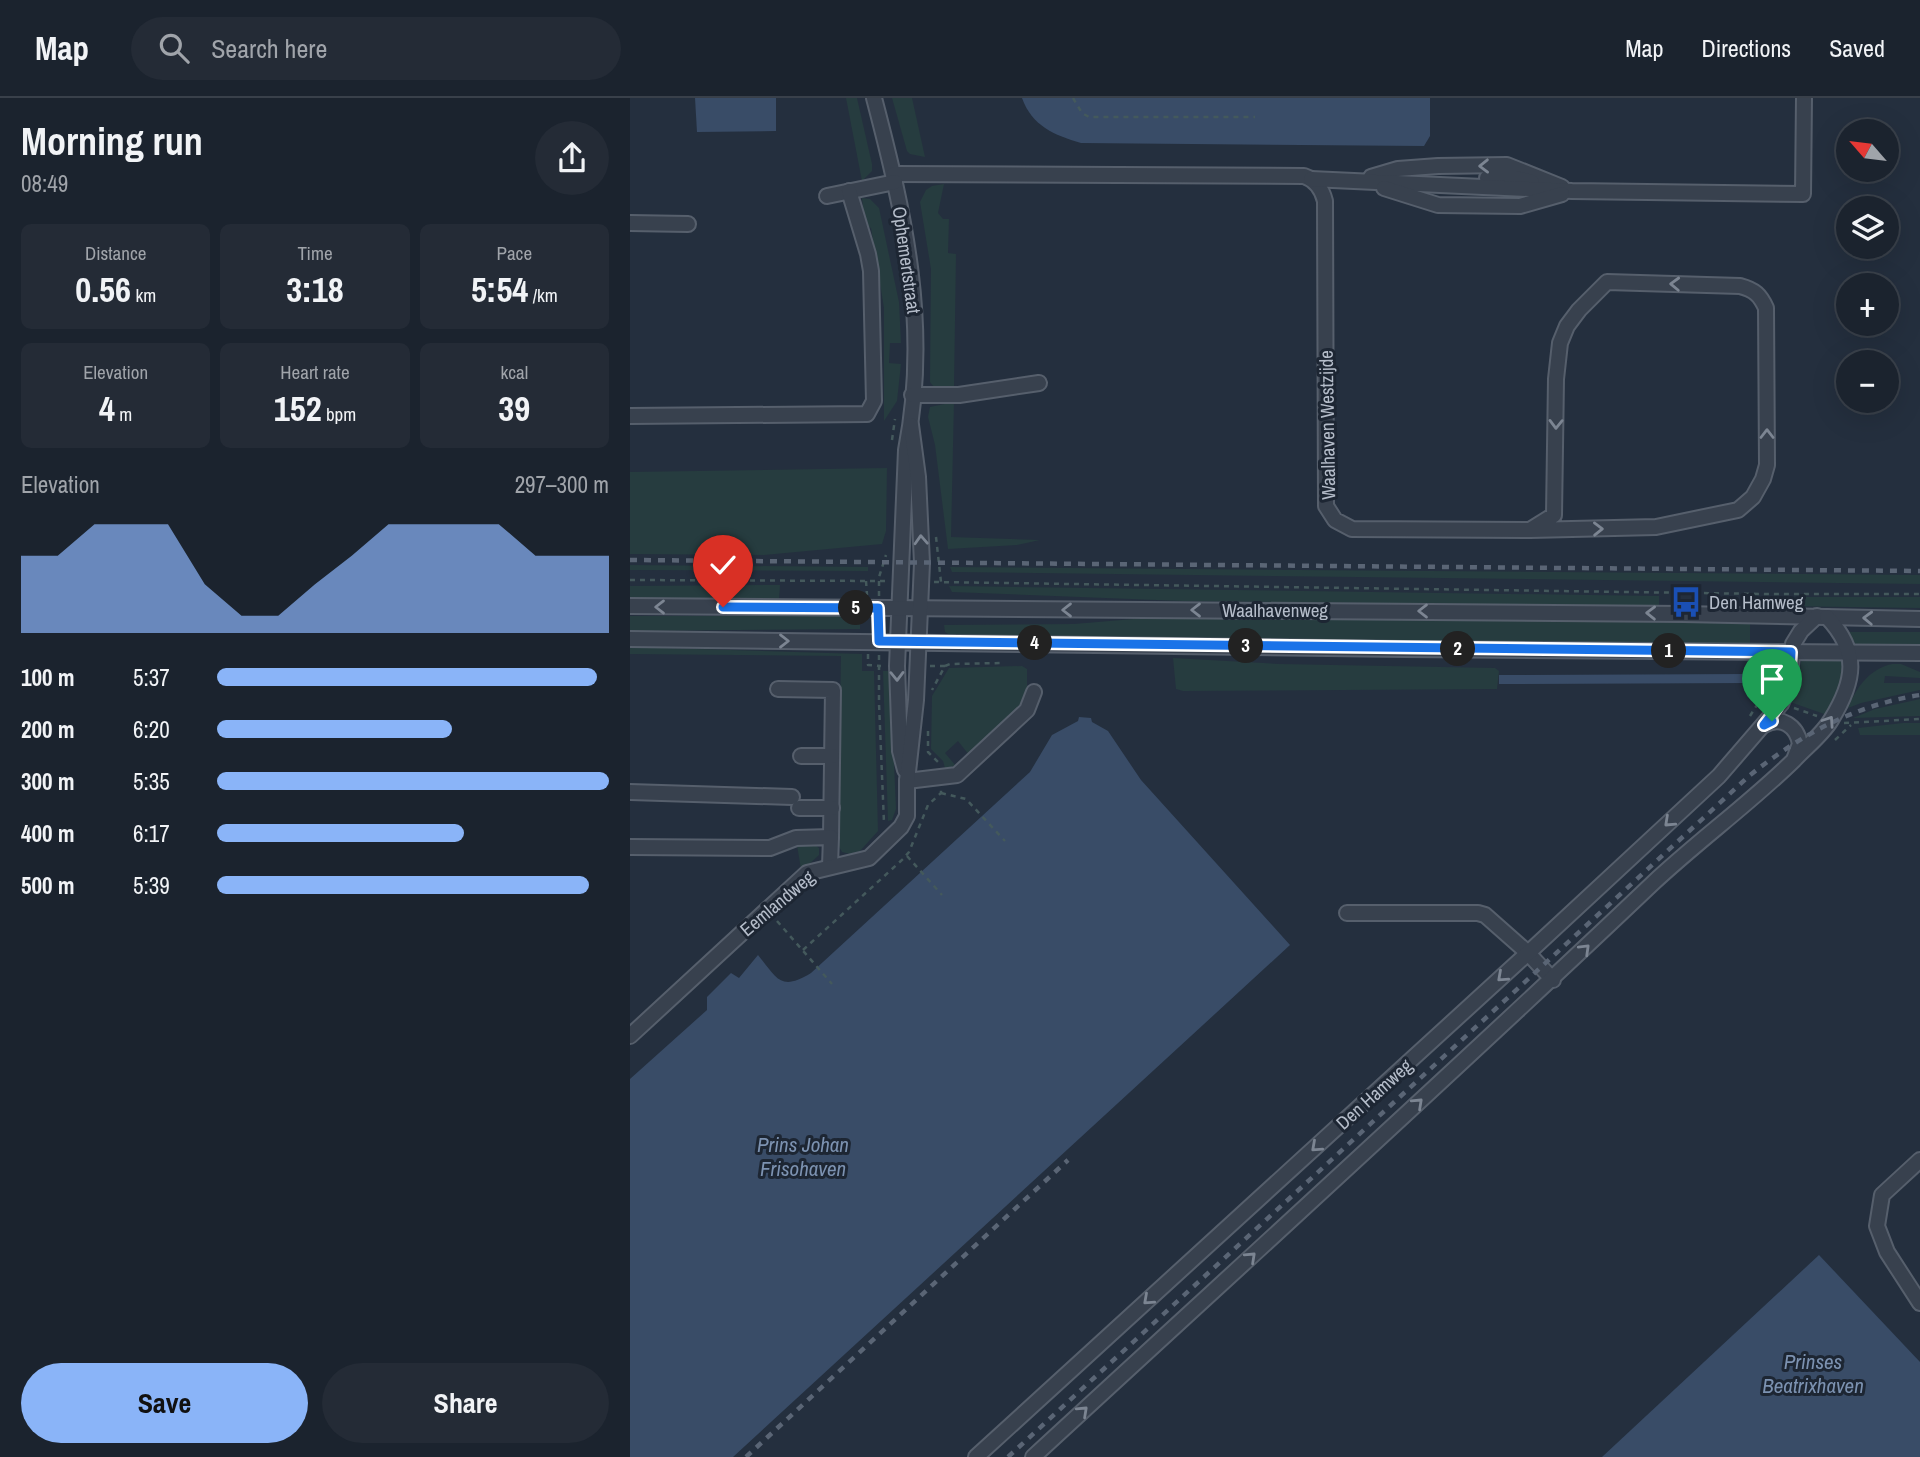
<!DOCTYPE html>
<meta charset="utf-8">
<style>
body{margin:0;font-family:"Archivo Narrow",sans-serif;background:#242b36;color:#f1f3f6;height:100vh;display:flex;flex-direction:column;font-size:26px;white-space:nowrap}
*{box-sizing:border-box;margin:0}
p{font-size:23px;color:#a0a4aa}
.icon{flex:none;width:38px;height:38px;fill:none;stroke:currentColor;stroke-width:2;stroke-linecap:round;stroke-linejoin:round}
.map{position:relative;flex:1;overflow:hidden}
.sheet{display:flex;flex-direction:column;background:#1b232e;width:630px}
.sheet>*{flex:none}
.needle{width:46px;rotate:298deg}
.tools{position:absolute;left:1206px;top:21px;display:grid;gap:14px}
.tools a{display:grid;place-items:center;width:63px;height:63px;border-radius:50%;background:#1b232e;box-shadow:0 7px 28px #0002,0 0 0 2px #39404a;font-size:35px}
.pin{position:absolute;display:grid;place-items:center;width:60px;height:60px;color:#fff;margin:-72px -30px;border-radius:50% 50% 50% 0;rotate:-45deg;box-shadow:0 0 7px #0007}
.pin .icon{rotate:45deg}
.km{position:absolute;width:35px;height:35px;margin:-18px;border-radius:50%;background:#222;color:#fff;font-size:19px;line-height:35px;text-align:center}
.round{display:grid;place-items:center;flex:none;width:74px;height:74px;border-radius:37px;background:#242b36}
.head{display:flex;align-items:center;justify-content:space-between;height:119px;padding:0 21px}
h1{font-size:38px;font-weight:700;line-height:52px}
.metrics{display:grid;grid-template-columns:repeat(3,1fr);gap:10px;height:119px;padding:7px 21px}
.metrics div{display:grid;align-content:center;border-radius:10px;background:#242b36;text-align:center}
.metrics b{font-size:35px;font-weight:700}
.metrics small{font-size:19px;font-weight:400}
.metrics p{font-size:19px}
.chart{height:196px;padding:14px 21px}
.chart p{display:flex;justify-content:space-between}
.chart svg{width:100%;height:126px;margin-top:7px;fill:#8ab4f8;opacity:.7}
.cta{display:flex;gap:14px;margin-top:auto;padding:14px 21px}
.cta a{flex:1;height:80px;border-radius:42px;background:#8ab4f8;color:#111;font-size:28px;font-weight:700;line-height:80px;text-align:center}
.cta a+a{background:#242b36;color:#f1f3f6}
ul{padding:0 21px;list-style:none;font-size:23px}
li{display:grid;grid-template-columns:112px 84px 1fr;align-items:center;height:52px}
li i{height:18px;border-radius:9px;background:#8ab4f8}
header{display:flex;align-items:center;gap:42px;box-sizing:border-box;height:98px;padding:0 35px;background:#1b232e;border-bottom:2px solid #39404a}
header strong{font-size:33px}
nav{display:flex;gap:38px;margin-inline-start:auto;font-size:24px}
.search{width:490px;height:63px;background:#242b36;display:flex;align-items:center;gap:18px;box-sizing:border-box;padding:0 24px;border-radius:38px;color:#a0a4aa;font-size:26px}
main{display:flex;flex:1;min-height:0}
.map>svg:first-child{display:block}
.green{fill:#263c3f}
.water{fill:#394c67}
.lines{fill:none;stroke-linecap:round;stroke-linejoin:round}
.minor-casing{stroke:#565f6c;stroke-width:18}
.path{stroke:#44595c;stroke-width:2.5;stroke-dasharray:5 5;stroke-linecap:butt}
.minor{stroke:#38414e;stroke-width:14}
.rail{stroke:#5a6575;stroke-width:4.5;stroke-dasharray:7 7;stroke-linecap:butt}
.oneway{stroke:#7c8592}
.route-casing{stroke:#fff;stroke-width:14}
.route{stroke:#1a73e8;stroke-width:9}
.labels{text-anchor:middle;stroke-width:6;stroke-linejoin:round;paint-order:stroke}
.street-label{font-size:19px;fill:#b4bcc9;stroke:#1d2633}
.poi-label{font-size:19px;fill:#b4bcc9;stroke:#1d2633;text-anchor:start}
.water-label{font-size:21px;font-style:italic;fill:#7c92b1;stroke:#1d2633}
</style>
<header>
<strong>Map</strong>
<div class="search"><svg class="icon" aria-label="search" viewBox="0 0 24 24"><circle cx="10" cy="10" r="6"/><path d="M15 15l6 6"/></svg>Search here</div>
<nav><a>Map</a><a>Directions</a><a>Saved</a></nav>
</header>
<main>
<section class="sheet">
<div class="head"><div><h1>Morning run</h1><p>08:49</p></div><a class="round"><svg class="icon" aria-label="share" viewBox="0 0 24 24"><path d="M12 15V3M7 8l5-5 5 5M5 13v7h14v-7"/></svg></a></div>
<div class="metrics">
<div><p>Distance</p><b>0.56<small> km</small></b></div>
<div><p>Time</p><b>3:18</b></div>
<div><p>Pace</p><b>5:54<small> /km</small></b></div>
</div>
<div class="metrics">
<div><p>Elevation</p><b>4<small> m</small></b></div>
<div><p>Heart rate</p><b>152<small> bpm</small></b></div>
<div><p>kcal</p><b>39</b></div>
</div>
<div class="chart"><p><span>Elevation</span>297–300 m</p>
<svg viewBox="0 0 160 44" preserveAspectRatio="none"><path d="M0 44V17L10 17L20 6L30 6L40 6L50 27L60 38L70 38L80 27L90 17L100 6L110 6L120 6L130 6L140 17L150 17L160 17V44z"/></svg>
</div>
<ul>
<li><b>100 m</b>5:37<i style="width:97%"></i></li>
<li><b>200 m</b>6:20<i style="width:60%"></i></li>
<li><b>300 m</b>5:35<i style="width:100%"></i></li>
<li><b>400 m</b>6:17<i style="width:63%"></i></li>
<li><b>500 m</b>5:39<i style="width:95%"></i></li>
</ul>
<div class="cta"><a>Save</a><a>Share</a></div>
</section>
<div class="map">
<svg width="1290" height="1359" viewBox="0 0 1290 1359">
<rect width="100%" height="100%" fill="#242f3e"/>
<g class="green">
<polygon points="216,0 227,0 242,66 242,73 232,83"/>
<polygon points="262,0 282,0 295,59 280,56 277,53"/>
<polygon points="314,86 308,115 313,121 319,121 318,155 326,156 324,288 304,289 300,284 301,171 290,104 296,92 302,88"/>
<polygon points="232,100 240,101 249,110 269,204 271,245 260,245 259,265 271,266 267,303 254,323 254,210 241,130 235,127"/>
<polygon points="324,304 321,439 410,442 387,447 318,451 305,347 298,319 300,309"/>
<polygon points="257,370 256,433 252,446 134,457 0,456 0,374"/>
<polygon points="0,467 238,469 238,473 0,472"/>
<polygon points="320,469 1290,477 1290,486 322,474"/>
<polygon points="150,487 149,502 0,502 0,488"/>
<polygon points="319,488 1029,498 1029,508 552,503 322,494"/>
<polygon points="1143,499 1290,499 1290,510 1140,508"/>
<polygon points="0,518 230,518 230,531 0,533"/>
<polygon points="515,520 1120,524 1120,546 533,542 320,537 315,534 314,527 444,526"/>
<polygon points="1218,534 1290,534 1290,546 1226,547"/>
<polygon points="0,549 232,556 232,573 244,573 248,733 230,753 220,756 212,754 208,747 211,558 0,556"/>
<polygon points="543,560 649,566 865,570 869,573 867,591 553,593 546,591"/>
<polygon points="1171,561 1215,562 1212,590 1200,618 1160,604 1169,586"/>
<path d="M1262 566H1271L1290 574V580L1255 578 1254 585H1290V592L1231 605 1218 610C1226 590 1239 571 1262 566Z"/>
<polygon points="392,568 397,571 397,590 390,607 339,657 328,643 315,655 326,668 315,670 313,663 301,651 302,598 319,570"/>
<polygon points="253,573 260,573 266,711 262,722 258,723"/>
<polygon points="1290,601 1290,618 1223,620 1245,611"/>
<polygon points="1273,625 1290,625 1290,637 1230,637 1228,630"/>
<polygon points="177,745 184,746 189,750 189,757 0,931 0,927 171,771 167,747"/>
</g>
<g class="water">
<polygon points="65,0 146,0 146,33 67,34"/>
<path d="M392 0H800V38L794 48 451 45C424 37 402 28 392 0Z"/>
<polygon points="1119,576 1119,585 869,586 869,577"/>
<path d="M449 619 461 620 462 624 478 633 511 682 660 847 103 1359H0V981L77 912V899L101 875 109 880 128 857C147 880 150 894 181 875L400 674 422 637 448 623Z"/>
<polygon points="1189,1157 1290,1264 1290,1359 972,1359"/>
</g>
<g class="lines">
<defs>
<g id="minor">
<path d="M244 0C275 118 300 229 276 352L267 568 270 653 275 672"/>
<path d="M264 76 674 78C686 82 692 91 695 103L696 408 705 422 722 431 900 432 1026 429 1108 412 1123 399 1133 381 1137 367 1136 210C1130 197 1125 192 1110 188L977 184 949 212 937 228 930 245 926 281 924 417 900 432"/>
<polyline points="741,79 768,71 808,68 877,67 932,89"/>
<polyline points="857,80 886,80 902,84"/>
<polyline points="681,81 942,93 1173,96 1174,0"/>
<polyline points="754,90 808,107 890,108 932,96"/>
<polyline points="197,98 265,84"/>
<polyline points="0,125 58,126"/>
<polyline points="282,297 329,297 409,285"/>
<polyline points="0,318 237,316 244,303 241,173 238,156 219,93"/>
<polyline points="0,508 1053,516 1290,521"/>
<polyline points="0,541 774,551 1290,555"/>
<polyline points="148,591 203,592 201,739"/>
<path d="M1134 627C1151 617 1167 628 1170 646L1165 659"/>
<polyline points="171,658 202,658"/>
<polyline points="277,683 327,677 397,612 404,594"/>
<polyline points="0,694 162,699"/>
<polyline points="169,710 202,710"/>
<polyline points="0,749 140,750 166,740 201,739 200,768"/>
<polyline points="717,815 848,815 855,817 898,855 923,882"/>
<polyline points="0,938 177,775 239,760 271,729 277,718 277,683 286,602 292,465 288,379 281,327"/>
<polyline points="1290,1062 1252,1097 1247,1128 1257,1154 1290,1205"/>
<polyline points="346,1359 898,855 1089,678 1151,606 1159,588 1163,546 1171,533 1187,518"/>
<path d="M403 1359C610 1168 819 979 1023 785 1069 742 1119 706 1164 662 1176 649 1192 637 1201 622 1225 583 1230 554 1197 519"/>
</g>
</defs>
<use href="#minor" class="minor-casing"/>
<g class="path">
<polyline points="443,0 452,15 459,19 625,19"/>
<polyline points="262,342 265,321"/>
<polyline points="306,439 311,484"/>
<polyline points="0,482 256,483"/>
<polyline points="236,483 237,497"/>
<polyline points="304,484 1135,496 1290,496"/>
<polyline points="249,498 249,479 256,457"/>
<polyline points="238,556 238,567 251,568"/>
<polyline points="249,557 249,605 254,725"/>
<polyline points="300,568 315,568 302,592"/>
<polyline points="315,568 320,566 374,565"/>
<polyline points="1124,569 1123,596 1138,601"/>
<polyline points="1164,610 1187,618"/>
<polyline points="1120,618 1132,599 1135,566"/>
<polyline points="1214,625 1290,621"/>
<polyline points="298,633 298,654 308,664"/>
<polyline points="1205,642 1221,627"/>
<polyline points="311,695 336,701 375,743"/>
<polyline points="277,758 312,797"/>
<polyline points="147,823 202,886"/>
<polyline points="173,852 273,761 279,754 298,707 311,695 311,691"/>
</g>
<use href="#minor" class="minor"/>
<g class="rail">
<polyline points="0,462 1290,473"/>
<polyline points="116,1359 438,1062"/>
<path d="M378 1359 1119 678C1170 637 1225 607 1290 597"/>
</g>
</g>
<defs><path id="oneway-chevron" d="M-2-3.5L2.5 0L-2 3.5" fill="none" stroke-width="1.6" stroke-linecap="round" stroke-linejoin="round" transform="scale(1.75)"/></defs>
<g class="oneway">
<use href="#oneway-chevron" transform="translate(854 68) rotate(179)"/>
<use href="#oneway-chevron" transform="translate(1045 186) rotate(-178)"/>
<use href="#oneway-chevron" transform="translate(926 326) rotate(91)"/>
<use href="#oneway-chevron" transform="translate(1137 336) rotate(-90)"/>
<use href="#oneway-chevron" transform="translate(968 431) rotate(-1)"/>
<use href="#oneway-chevron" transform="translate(291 442) rotate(-93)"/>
<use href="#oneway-chevron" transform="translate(30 509) rotate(-180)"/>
<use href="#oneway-chevron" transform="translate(437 512) rotate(180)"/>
<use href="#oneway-chevron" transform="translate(566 512) rotate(-180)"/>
<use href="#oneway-chevron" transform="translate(793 513) rotate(-180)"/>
<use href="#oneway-chevron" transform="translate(1021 515) rotate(-179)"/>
<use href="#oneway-chevron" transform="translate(1238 520) rotate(-178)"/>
<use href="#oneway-chevron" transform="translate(154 543)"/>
<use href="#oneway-chevron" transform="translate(267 578) rotate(89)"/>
<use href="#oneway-chevron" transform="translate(1199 623) rotate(-56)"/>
<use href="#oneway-chevron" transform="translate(1039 724) rotate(137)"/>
<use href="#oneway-chevron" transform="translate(955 851) rotate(-44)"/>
<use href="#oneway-chevron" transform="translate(872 879) rotate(138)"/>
<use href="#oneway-chevron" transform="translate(788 1005) rotate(-43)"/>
<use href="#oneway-chevron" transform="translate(686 1049) rotate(138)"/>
<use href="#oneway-chevron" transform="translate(621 1159) rotate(-43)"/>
<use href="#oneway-chevron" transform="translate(518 1202) rotate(138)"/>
<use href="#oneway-chevron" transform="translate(453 1313) rotate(-43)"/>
</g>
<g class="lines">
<defs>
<path id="route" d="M93 509 248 510 249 543 1161 554C1159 592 1158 597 1134 627L1142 623"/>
</defs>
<use href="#route" class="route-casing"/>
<use href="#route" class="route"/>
</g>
<defs>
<symbol id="bus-bare" viewBox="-9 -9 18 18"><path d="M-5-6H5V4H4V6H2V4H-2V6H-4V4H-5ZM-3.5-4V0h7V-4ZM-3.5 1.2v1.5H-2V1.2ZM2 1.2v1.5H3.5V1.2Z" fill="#1a4fb4" stroke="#1d2633" stroke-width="2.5" paint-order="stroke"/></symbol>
</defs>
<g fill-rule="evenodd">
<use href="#bus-bare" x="1034" y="482" width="44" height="44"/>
</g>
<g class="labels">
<g class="street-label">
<text transform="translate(277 162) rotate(82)" y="7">Ophemertstraat</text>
<text transform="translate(697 327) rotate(-91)" y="7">Waalhaven Westzijde</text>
<text x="645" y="519">Waalhavenweg</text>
<text transform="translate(147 805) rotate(-40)" y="7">Eemlandweg</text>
<text transform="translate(744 996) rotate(-42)" y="7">Den Hamweg</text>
</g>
<g class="poi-label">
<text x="1079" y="511">Den Hamweg</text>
</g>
<g class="water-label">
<text x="173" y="1054">Prins Johan<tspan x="173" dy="24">Frisohaven</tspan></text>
<text x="1183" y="1271">Prinses<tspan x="1183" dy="24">Beatrixhaven</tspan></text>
</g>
</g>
</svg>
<div class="tools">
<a><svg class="needle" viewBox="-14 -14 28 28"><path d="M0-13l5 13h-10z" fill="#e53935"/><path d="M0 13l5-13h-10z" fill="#a0a4aa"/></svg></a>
<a><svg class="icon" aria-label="layers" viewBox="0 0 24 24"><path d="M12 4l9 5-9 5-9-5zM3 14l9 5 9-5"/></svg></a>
<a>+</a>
<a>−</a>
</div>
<div class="pin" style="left:1142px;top:623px;background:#1e9e55"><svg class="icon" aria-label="arrive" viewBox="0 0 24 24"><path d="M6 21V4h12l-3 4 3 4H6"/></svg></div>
<div class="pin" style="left:93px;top:509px;background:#d93025"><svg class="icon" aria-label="check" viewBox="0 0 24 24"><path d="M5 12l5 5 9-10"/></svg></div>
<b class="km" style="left:1039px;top:553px">1</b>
<b class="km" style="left:828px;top:551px">2</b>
<b class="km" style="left:616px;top:548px">3</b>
<b class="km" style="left:405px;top:545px">4</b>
<b class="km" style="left:226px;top:510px">5</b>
</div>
</main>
